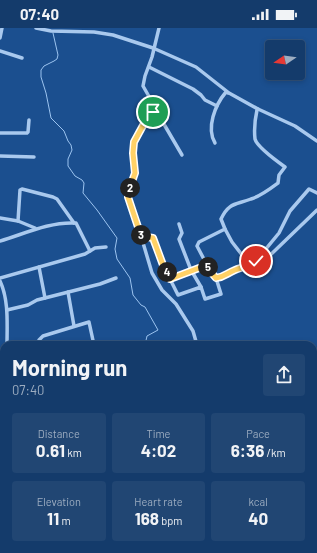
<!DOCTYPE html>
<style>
body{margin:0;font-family:Barlow,sans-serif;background:#214673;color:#f1f3f6;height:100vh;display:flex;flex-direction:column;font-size:15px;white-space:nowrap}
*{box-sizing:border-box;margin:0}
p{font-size:13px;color:#9dadc1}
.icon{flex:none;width:22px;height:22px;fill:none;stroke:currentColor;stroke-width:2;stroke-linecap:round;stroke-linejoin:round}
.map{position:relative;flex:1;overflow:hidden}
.panel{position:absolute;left:0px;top:313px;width:317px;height:212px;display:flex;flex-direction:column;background:#143b6b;border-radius:12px 12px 0 0;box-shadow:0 2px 6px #0003,0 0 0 1px #33557e}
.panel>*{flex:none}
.needle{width:26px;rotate:257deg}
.controls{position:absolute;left:265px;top:12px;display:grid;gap:8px}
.controls a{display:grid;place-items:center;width:40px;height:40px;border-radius:4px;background:#143b6b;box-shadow:0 2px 6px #0003,0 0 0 1px #33557e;font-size:20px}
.pin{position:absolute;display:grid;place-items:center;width:34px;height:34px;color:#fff;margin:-17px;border:2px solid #fff;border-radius:50%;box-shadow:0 1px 4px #0007}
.km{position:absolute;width:20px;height:20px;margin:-10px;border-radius:50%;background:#222;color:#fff;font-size:11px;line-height:20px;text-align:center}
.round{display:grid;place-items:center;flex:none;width:42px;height:42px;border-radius:4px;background:#214673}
.overview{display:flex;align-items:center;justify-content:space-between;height:68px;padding:0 12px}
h1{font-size:22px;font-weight:700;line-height:30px}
.stats{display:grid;grid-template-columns:repeat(3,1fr);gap:6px;height:68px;padding:4px 12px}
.stats div{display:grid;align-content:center;border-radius:4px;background:#214673;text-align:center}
.stats b{font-size:17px;font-weight:700}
.stats small{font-size:11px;font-weight:400}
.stats p{font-size:11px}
.status{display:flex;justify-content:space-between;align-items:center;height:28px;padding:0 20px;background:#143b6b;direction:ltr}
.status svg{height:11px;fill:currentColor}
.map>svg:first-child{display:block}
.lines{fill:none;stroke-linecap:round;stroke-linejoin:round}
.stream{stroke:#9cc4f0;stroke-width:1}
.street{stroke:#a9c9ee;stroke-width:3.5}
.route-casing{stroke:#fff;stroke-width:8}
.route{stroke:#ffd166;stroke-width:5}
</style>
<div class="status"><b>07:40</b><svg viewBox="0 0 49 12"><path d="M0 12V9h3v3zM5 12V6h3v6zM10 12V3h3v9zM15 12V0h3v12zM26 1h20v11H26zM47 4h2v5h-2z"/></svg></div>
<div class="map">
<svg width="317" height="525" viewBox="0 0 317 525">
<rect width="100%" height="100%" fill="#1b4f8f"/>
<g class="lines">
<g class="stream">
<polyline points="53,5 58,27 57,31 54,33 44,38 41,42 41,49 46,65 51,90 64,103 68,113 71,117 72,122 68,131 68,138 75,148 82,152 84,155 83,165 97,182 117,210 115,221 117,231 130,250 133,267 141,277 145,279 158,302 147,308 145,317"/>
<polyline points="183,521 184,525"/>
</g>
<g class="street">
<polyline points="36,0 51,3 94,4 113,7 153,20 196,39 229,65 258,81 295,98 317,113"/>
<path d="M159 0 152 29 145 48 143 58 151 72 146 92 134 114 133 125 135 145 128 165V169L141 208 153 210 163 237 178 267 201 259 205 271 221 266 216 250C226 249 229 244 237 241 247 238 253 241 262 235L317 182"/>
<polyline points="0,10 2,0"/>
<polyline points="0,23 22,30"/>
<polyline points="149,39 193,61 201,67 205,72 217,78"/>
<polyline points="150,79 151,83 158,86 182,127"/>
<polyline points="0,105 27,105 28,104 29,92"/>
<path d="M215 115C206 100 215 77 226 64L228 65"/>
<polyline points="0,128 34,129"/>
<polyline points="0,190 18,193 35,200"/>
<polyline points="18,193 20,162 22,161 53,169 57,171 74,195"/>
<polyline points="179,196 182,205 179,211 191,242 201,259"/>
<path d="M225 201 221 191C229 174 236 177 251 171 261 168 270 161 278 155L279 147 285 139C278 134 257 119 255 111 254 102 255 91 257 82L258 81"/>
<polyline points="141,208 152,245 162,262 176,276 193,303 197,317"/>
<path d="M0 213C24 206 49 194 74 195H76L90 223"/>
<polyline points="207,237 197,218 199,214 225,201 232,214 246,232 245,240"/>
<polyline points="39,239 45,270"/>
<polyline points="246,239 256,233 279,205 290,183 309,161 317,165"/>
<polyline points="0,250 85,226 95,220 106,219"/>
<polyline points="170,251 207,237 210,243 216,250"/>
<path d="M0 253C9 272 7 296 7 317"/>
<polyline points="68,264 74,298"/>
<polyline points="7,282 28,277 37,272 100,256 116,250"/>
<polyline points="39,317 39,312 43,308 89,294 94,317"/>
<polyline points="0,327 4,328"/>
<polyline points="0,360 4,360"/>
<polyline points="313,384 317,380"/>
<polyline points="0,385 4,384"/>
<polyline points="0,424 4,425"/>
<polyline points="313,486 317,486"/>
<polyline points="0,509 4,510"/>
</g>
</g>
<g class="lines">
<defs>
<path id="route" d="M153 84 150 80V76L146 92 134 114 133 125 135 145 128 165V169L141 208 153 210 163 237 170 251 207 237 210 243 216 250C225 249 227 245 235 242 243 239 248 238 256 233"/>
</defs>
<use href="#route" class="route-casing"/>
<use href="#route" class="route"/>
</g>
</svg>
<div class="controls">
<a><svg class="needle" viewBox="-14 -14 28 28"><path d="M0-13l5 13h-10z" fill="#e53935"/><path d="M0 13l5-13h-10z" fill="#9dadc1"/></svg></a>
</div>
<div class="pin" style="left:153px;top:84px;background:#1e9e55"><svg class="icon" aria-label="arrive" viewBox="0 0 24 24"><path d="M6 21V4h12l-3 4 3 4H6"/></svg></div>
<div class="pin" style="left:256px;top:233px;background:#d93025"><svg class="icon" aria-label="check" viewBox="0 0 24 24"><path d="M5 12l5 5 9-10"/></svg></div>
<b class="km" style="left:130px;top:160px">2</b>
<b class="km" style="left:141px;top:207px">3</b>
<b class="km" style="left:167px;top:244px">4</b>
<b class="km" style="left:208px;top:239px">5</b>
<section class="panel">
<div class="overview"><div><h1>Morning run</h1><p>07:40</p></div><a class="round"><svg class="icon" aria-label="share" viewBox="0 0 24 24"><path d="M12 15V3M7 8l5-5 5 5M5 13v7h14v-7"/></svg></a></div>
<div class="stats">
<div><p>Distance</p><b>0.61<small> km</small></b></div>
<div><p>Time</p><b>4:02</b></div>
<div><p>Pace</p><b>6:36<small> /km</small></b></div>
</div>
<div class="stats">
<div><p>Elevation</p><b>11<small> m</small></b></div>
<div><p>Heart rate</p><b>168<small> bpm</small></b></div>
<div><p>kcal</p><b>40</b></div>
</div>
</section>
</div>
